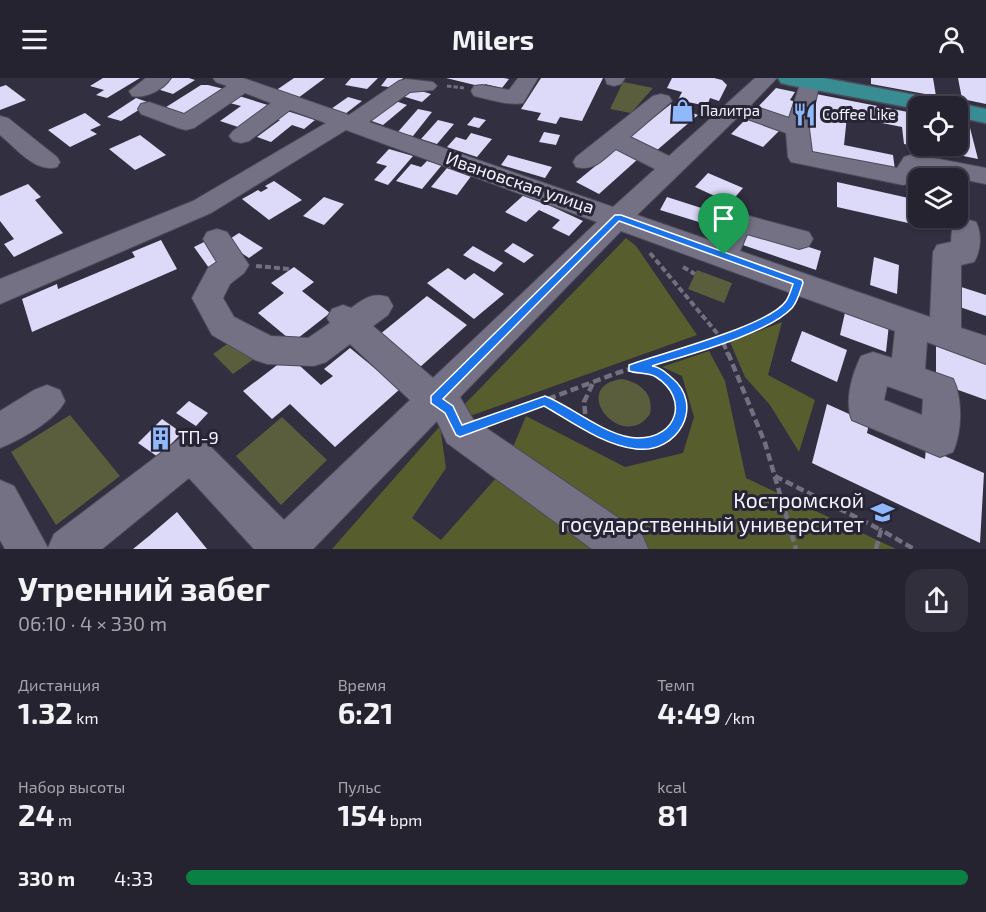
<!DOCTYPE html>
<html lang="ru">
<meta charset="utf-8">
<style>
body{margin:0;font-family:"Exo 2",sans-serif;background:#312f3c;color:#f1f3f6;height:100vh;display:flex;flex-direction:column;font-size:22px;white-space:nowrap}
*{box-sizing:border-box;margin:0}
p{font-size:20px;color:#a3a4ab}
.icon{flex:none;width:33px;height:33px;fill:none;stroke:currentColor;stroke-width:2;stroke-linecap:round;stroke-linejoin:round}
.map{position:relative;height:471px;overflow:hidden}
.panel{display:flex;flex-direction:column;background:#252330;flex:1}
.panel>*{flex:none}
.buttons{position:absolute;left:908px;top:18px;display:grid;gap:12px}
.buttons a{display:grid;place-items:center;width:60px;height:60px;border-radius:12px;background:#252330;box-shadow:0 2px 4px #0004,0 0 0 2px #42404c;font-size:30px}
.pin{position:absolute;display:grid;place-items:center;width:51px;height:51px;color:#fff;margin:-62px -26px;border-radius:50% 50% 50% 0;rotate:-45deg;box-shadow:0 0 6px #0007}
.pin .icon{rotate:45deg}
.round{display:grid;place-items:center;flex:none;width:63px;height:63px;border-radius:18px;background:#312f3c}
.headline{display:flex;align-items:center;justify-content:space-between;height:102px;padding:0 18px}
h1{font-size:33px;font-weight:700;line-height:45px}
.metrics{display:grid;grid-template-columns:repeat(3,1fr);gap:9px;height:102px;padding:6px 18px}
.metrics div{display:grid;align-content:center}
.metrics b{font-size:30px;font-weight:700}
.metrics small{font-size:16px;font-weight:400}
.metrics p{font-size:16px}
ul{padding:0 18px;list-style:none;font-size:20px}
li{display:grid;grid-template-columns:96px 72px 1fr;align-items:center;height:45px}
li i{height:15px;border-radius:8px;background:#0b8043}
header{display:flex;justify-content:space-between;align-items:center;height:78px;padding:0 18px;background:#252330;font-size:27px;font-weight:700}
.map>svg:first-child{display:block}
.green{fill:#5a5e3d}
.forest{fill:#585d2d}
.building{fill:#ddd9f8}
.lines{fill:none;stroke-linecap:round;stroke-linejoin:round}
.minor-casing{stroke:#4d4c5a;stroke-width:2}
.major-casing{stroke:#4d4c5a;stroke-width:3}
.path-far2{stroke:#72707f;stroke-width:3;stroke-dasharray:4.5 2;stroke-linecap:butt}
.path-far1{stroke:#72707f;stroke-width:4;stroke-dasharray:6 3;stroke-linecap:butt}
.path{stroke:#72707f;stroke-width:4.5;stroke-dasharray:8 4;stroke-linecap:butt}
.minor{fill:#747185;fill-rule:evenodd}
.major{fill:#388d93;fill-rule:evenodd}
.route{fill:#1a73e8;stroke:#fff;stroke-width:1.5;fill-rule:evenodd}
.labels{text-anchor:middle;stroke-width:6;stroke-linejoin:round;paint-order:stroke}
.far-poi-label{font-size:15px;fill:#f3f2fd;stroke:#272535;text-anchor:start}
.street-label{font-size:18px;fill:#f3f2fd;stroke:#272535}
.poi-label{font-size:18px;fill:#f3f2fd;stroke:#272535;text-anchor:start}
.near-poi-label{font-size:21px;fill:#f3f2fd;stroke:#272535;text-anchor:end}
</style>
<header><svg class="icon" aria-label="menu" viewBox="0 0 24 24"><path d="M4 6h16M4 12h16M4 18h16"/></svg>Milers<svg class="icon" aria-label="person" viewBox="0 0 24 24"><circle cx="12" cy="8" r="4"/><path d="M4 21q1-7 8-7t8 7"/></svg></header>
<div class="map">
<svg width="986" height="471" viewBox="0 0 986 471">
<rect width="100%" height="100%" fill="#312f40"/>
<g class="green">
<polygon points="623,4 653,10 631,35 610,31"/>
<polygon points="697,192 732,205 724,225 688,211"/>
<polygon points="237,259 258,278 233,296 213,276"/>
<path d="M622 301C641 305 654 316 650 336 622 376 567 308 622 301Z"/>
<polygon points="70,337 120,398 56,447 11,374"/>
<polygon points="282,339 327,382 281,427 236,378"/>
</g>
<g class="forest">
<polygon points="626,160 636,168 697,257 470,338 461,330"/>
<polygon points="782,244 768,297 815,322 799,374 770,327 745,299 730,264"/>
<polygon points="709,273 725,303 746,400 896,471 332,471 440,348 446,390 412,440 441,462 504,391 526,338 625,389 683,375 694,339 682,298 662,289"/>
</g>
<g class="building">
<polygon points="103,0 140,0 107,20 96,17 104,12 90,8"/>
<polygon points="170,0 189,0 195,2 173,16 154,10"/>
<polygon points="294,0 325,0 298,20 275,13"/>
<polygon points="351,0 378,0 367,11 345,7"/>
<polygon points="387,0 403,0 396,10 381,8"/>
<polygon points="446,0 504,0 509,1 502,10 485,6 483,9"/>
<polygon points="541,0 603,0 582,43 560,39 556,46 537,42 541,35 521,31"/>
<polygon points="672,0 714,0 722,2 727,7 719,23 710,20 707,28 678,22 682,14 667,10"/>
<polygon points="871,0 933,0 936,18 871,6"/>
<polygon points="958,0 986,0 986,26 962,21"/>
<polygon points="6,7 26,22 0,32 0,9"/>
<polygon points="201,7 208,7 228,12 189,40 163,31"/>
<polygon points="411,10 431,16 422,24 402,18"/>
<polygon points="776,10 795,14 790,22 803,27 789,42 756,31"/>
<polygon points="811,15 918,36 918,68 957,68 957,43 969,46 978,81 904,66 902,49 847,38 844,67 893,77 895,92 802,73"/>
<polygon points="236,17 274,29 244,51 220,43 241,28 226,24"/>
<polygon points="348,19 362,23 345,36 331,31"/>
<polygon points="136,20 150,25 121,43 107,39"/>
<polygon points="390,21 407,27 383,47 366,41"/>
<polygon points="671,26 698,37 656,73 628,60"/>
<polygon points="281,31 315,42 304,51 292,47 271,64 257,59 280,42 271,39"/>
<polygon points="418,31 432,34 413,58 397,55"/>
<polygon points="85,35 101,47 90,52 97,56 70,69 48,52"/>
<polygon points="474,39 486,42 479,50 467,47"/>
<polygon points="747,40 779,53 763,69 731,56"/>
<polygon points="438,42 454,46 437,66 421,61"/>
<polygon points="544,54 560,57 556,67 539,64"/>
<polygon points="471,55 492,61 477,79 447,69 456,59 466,62"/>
<polygon points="140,57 166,77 135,92 109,71"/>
<polygon points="389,71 413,78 388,107 374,102 387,88 376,85"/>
<polygon points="616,71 638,81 599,116 576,104"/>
<polygon points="508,77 552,89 545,100 501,87"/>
<polygon points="427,83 442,87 422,111 396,103 411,86 421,89"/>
<polygon points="447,90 472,97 457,117 431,109"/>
<polygon points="708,95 743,110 730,125 695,109"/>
<polygon points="274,103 302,122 269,142 242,121 258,112 261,114 268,110 265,108"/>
<polygon points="837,104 913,121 917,147 837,129"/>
<polygon points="28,106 41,119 35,122 63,155 14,179 4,166 14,161 0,143 0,118"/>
<polygon points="525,116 583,143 569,158 552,150 560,142 539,132 526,144 505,134"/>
<polygon points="324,119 344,126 324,147 303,138"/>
<polygon points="667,119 720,136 715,149 660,132"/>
<polygon points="743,148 821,173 816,192 737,165"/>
<polygon points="239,155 263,170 249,180 225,164"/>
<polygon points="210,161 226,182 209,190 194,169"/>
<polygon points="161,162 177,191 32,254 22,221 57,206 58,211 135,179 132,174"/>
<polygon points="513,165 534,177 524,185 504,173"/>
<polygon points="473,168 503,185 494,194 463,177"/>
<polygon points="874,179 899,187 897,216 870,207"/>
<polygon points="294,189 314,204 302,213 330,235 293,264 258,235 284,215 271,205"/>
<polygon points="448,190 465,202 474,195 504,216 474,241 427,205"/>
<polygon points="955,207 986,217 986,238 954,227"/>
<polygon points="427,218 467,247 419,290 379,257"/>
<polygon points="846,230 889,246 886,274 840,257"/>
<polygon points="802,253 847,272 837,304 791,283"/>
<polygon points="936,268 986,285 986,322 936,304"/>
<polygon points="350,270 400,311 335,369 290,326 272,341 243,313 289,278 321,307 333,298 324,291"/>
<polygon points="189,323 208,335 196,348 176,335"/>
<polygon points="827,326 869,345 867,355 925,381 926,370 984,395 980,465 812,385"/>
<polygon points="162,341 182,355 158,379 138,365"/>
<polygon points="177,434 207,471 133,471 149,458"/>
</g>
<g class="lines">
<defs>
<g id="minor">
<path d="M146 0H171C164 11 146 21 132 18L129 13Z"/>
<path d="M213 0H243L349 37 399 3 406 1 433 4 437 8 433 12 410 14 369 44 613 129 655 91 616 71C603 81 594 94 576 89L573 84 576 79 653 18 661 16 669 18 672 23 630 59 669 78 755 0H777L751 27 789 40 802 0H818L820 4 809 51 812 74 897 90 904 79 913 76 986 90V106L920 93 912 105 903 107 791 84 788 79 786 55 739 38 637 137 715 164 728 137 738 135 809 154 813 161 809 168 799 171 747 156 740 173 930 239 933 174 937 167 951 164 952 151 956 144 966 141 976 144C982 155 981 173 974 184L961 187V250L986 258V286L927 264 925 291 953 301C963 321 962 354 953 374L940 379 852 342C844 324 852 296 861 278L873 274 892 280 895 253 621 153 460 319 473 341 642 456 648 471H592L447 365 437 343 313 471H254L189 400 102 471H5L0 462V402L14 408 48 470 54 456 178 362 191 357 204 362 284 442 410 322 350 266 326 284 314 288 267 286 255 282 212 257 192 220 208 190 217 184 203 161 207 154 217 151 227 154 249 187 244 195 230 206 223 220 234 239 271 258 308 260 330 245 327 240 332 231 343 227 351 230C364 221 372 214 388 219L393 228 388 237 373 248 433 300 597 144 346 52 211 135 0 226V201L193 123 326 45 290 32 249 63 241 65 233 63 229 58 233 53 271 25 245 15 194 50 186 52 178 50 141 36 138 31 141 26 149 24 184 36 227 8 216 4ZM887 308 923 321 922 337 884 322Z"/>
<path d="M518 0H538L523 25C508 28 489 21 474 18L471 13 474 8 482 7 509 12Z"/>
<polygon points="605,0 625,0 621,6 614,8 607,6"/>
<path d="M0 38 8 40 57 79 60 84 57 89C35 95 16 70 0 57Z"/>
<path d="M47 307 60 312 65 323C56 342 20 362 0 370V333L34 312Z"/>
</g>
<polygon id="major" points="778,0 824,0 937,21 945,23 948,28 957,25 986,31 986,45 957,39 957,28 918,28 918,31 789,7 781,5"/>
</defs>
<use href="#minor" class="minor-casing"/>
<use href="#major" class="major-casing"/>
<polyline class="path-far2" points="447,8 464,10"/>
<g class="path-far1">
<polyline points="650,175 722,261 728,277"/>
<polyline points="256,188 289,191"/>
<polyline points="683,189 695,196"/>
<path d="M676 277C717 265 758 253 790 225"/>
</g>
<g class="path">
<polyline points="728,275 765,365 796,471"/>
<path d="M545 323C572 339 604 364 637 366 694 369 695 297 636 290"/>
<polyline points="492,342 617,295 681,275"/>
<polyline points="590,346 586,343 584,324 593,305"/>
<polyline points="775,398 881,452"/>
<polyline points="876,471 881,452 914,471"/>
</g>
<use href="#minor" class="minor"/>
<use href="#major" class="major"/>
</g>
<path class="route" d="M615 137H621L802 202 803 205C800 213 798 223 792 230 768 256 687 277 652 288 660 289 665 294 671 299 706 327 678 376 636 371 603 367 572 344 544 328L460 359 456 357 445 335 431 325V318ZM619 143 793 206C791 212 789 219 786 223 769 248 661 275 629 287V293C637 296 648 294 656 299 689 320 678 360 638 360 608 360 573 329 545 318L462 347 453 328 443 321Z"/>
<defs>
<symbol id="shop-bare" viewBox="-9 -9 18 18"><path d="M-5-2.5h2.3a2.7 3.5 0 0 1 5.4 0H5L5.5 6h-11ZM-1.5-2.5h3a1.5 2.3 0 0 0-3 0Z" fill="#8fb8fd" stroke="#272535" stroke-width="2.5" paint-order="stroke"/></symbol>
<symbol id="restaurant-bare" viewBox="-9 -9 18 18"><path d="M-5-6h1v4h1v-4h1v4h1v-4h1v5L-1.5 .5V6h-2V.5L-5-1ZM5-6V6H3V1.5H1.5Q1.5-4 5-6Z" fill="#8fb8fd" stroke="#272535" stroke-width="2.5" paint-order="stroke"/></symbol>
<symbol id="building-bare" viewBox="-9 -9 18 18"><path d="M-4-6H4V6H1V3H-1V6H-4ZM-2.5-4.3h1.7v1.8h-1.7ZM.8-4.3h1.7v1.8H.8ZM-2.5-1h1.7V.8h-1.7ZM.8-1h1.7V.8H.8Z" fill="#8fb8fd" stroke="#272535" stroke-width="2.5" paint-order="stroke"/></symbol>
<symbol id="university-bare" viewBox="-9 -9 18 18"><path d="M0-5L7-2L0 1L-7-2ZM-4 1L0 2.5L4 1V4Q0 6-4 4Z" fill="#8fb8fd" stroke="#272535" stroke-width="2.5" paint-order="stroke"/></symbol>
</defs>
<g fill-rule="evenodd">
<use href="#shop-bare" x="666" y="16" width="33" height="33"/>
<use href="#restaurant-bare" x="788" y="20" width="33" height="33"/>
<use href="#building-bare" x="144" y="344" width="33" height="33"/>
<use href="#university-bare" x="866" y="418" width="33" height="33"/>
</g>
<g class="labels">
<g class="far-poi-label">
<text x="700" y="38">Палитра</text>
<text x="822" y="42">Coffee Like</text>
</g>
<g class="street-label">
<text transform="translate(520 105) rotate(19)" y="6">Ивановская улица</text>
</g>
<g class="poi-label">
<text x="178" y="366">ТП-9</text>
</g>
<g class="near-poi-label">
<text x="864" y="430">Костромской<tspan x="864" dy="24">государственный университет</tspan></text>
</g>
</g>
</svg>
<div class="buttons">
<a><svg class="icon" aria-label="locate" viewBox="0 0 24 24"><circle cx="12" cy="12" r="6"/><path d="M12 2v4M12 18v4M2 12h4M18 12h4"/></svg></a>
<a><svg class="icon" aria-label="layers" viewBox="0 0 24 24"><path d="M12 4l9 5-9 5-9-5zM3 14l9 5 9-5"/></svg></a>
</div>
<div class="pin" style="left:724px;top:177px;background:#1e9e55"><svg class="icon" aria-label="arrive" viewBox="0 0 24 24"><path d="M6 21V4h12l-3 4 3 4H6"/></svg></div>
</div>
<section class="panel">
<div class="headline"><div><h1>Утренний забег</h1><p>06:10 · 4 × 330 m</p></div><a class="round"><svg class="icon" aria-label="share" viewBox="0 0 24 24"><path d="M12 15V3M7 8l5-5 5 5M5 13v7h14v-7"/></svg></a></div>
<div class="metrics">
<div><p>Дистанция</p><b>1.32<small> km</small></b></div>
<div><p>Время</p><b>6:21</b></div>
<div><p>Темп</p><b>4:49<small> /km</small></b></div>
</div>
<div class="metrics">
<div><p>Набор высоты</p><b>24<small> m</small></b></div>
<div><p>Пульс</p><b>154<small> bpm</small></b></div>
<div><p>kcal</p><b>81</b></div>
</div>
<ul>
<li><b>330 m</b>4:33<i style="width:100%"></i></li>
</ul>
</section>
